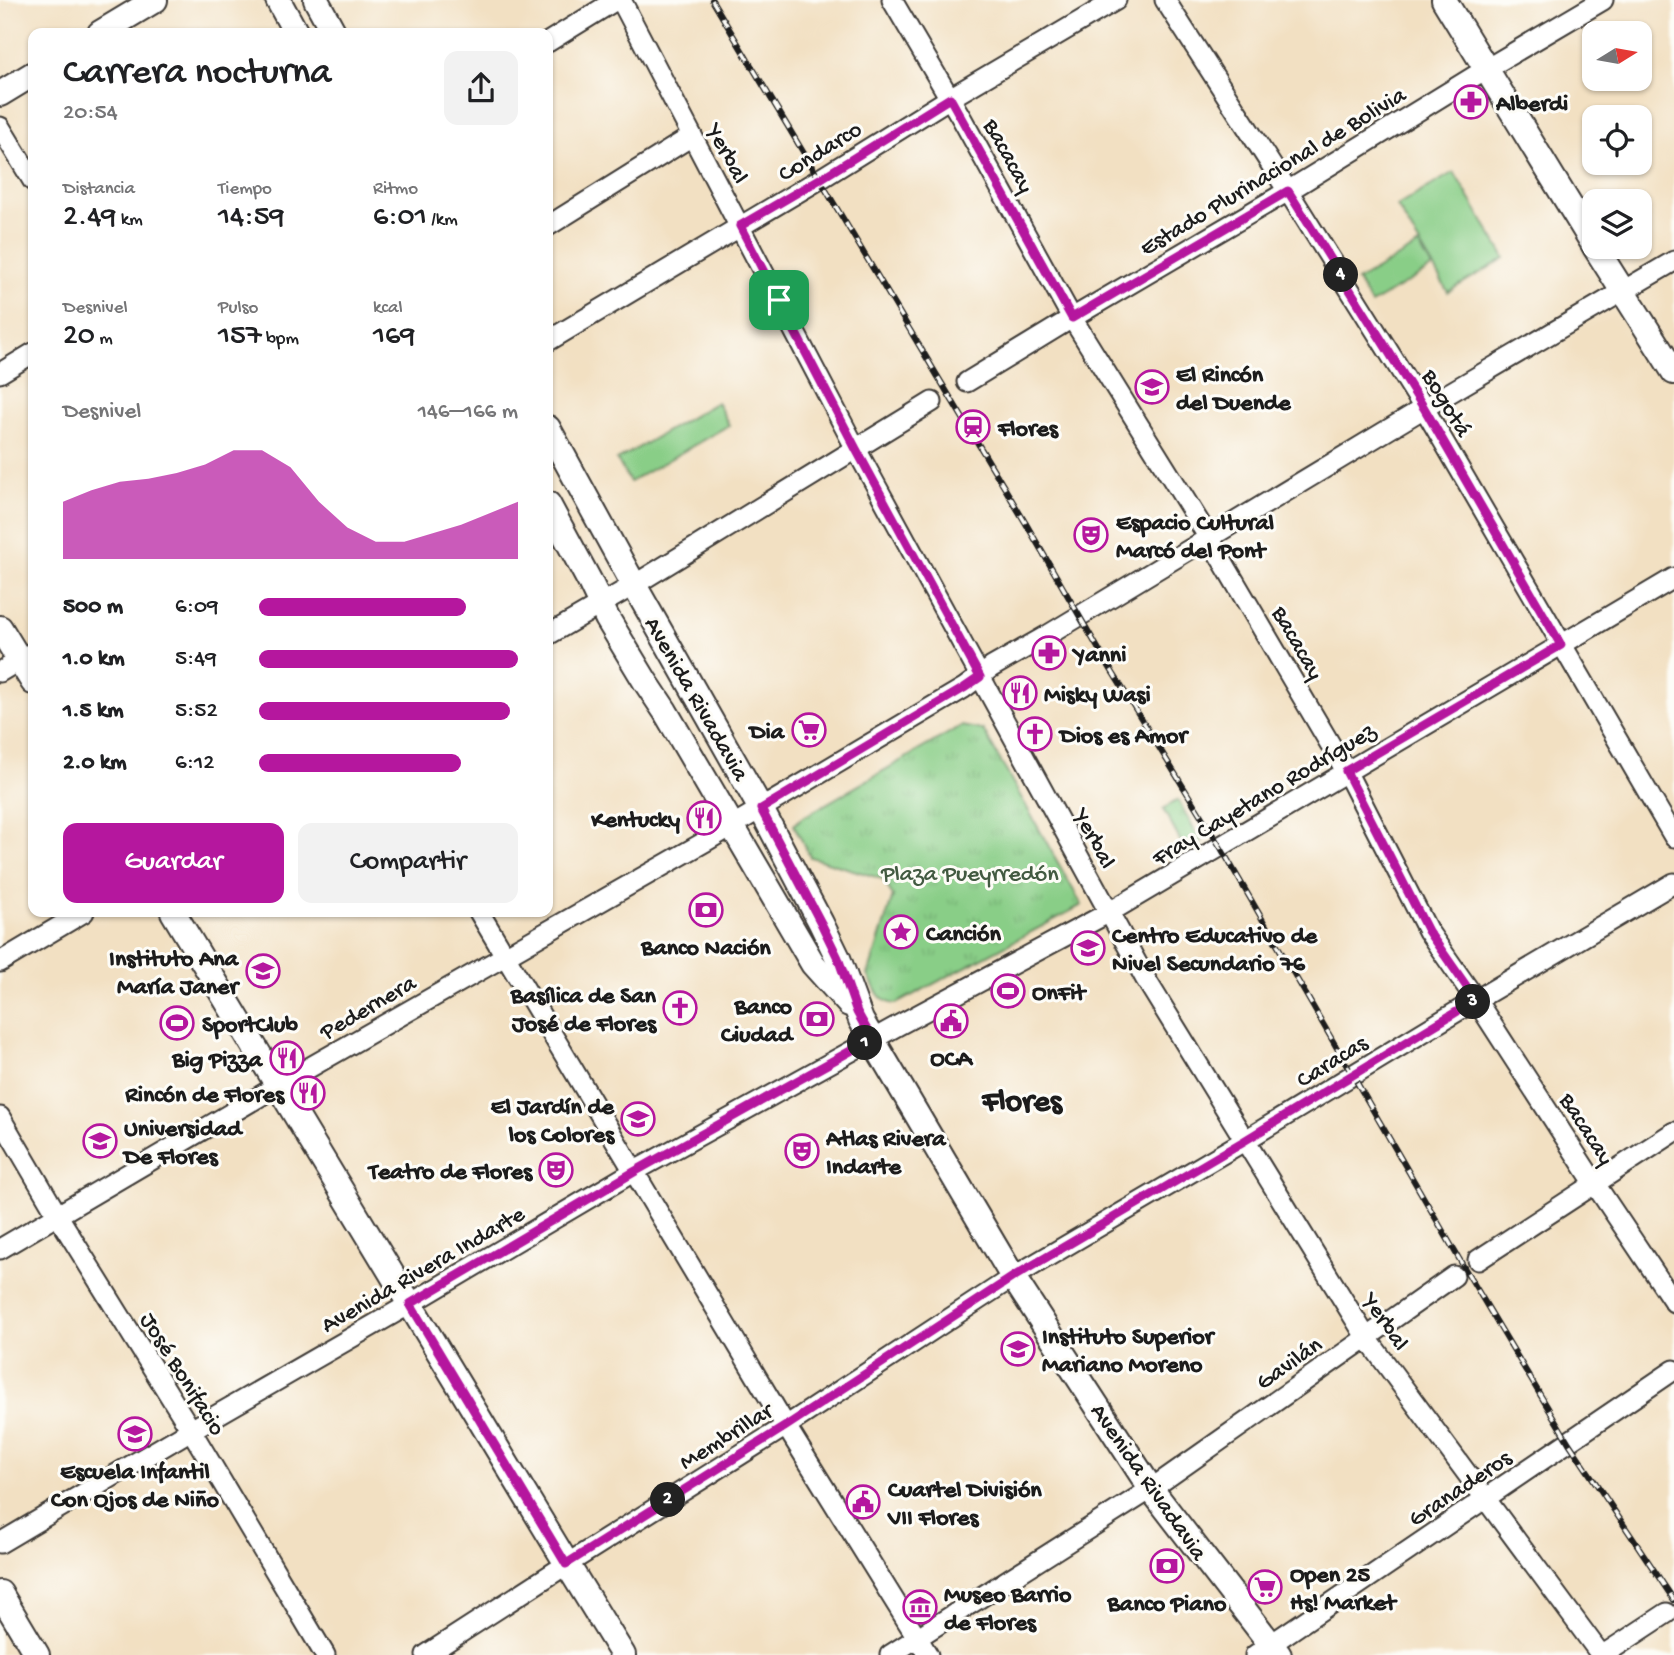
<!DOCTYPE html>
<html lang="es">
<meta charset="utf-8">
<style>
body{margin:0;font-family:"Gochi Hand",sans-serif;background:#f2f2f2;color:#202124;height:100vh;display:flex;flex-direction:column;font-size:26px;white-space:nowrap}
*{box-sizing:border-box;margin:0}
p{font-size:23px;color:#757577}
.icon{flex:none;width:38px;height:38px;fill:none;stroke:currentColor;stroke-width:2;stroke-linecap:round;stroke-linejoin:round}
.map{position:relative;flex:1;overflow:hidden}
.side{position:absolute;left:28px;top:28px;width:525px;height:889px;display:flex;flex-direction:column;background:#fff;border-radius:14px;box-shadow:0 2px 5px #0004}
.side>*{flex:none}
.needle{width:46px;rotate:79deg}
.buttons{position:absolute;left:1582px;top:21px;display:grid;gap:14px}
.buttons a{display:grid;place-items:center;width:70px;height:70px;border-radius:14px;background:#fff;box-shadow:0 2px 5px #0004;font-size:35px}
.pin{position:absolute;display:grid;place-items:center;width:60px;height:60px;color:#fff;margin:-30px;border-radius:14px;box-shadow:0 4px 10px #0006}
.km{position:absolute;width:35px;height:35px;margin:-18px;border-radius:50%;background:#222;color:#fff;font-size:19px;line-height:35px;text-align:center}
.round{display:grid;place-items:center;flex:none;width:74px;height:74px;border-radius:14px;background:#f2f2f2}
.head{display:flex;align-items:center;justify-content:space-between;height:119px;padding:0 35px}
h1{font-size:38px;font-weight:600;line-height:52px}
.stats{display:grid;grid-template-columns:repeat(3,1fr);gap:10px;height:119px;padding:7px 35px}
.stats div{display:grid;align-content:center}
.stats b{font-size:30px;font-weight:600}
.stats small{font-size:19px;font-weight:400}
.stats p{font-size:19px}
.chart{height:196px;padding:14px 35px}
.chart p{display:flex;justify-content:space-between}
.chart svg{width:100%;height:126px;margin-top:7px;fill:#b5179e;opacity:.7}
.cta{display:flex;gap:14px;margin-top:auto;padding:14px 35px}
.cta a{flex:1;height:80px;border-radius:14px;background:#b5179e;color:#fff;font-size:28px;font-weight:600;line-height:80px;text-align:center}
.cta a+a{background:#f2f2f2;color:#202124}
ul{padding:0 35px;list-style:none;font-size:23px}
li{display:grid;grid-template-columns:112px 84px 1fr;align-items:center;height:52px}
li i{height:18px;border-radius:9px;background:#b5179e}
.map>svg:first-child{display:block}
.grass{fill:url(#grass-tufts);stroke:#527552;stroke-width:2}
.pitch{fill:#89ce87;stroke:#527552;stroke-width:2}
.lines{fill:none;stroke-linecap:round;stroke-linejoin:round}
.minor-casing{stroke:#3c3935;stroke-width:23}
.major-casing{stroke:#3c3935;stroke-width:28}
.minor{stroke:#fff;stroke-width:19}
.major{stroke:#fff;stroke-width:24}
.rail-casing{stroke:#1c1c1c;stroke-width:6}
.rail{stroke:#fdfcf7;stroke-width:3.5;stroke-dasharray:10;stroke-linecap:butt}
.route-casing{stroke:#fff;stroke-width:14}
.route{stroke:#b5179e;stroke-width:9}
.labels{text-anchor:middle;stroke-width:6;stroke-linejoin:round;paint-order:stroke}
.poi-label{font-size:24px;font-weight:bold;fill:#1c1c1c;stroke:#fdfcf7;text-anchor:start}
.street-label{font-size:24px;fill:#1c1c1c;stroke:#fdfcf7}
.park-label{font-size:24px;fill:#425a41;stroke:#fdfcf7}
.district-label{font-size:32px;font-weight:bold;fill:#1c1c1c;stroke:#fdfcf7}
</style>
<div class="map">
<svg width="1674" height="1655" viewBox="0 0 1674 1655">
<defs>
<pattern id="grass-tufts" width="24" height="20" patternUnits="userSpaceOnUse" patternTransform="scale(1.75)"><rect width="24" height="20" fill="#89ce87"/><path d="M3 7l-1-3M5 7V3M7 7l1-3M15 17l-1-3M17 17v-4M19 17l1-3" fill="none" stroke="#76b074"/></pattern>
</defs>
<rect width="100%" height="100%" fill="#fdfcf7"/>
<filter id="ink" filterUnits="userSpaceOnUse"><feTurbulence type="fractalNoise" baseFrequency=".0143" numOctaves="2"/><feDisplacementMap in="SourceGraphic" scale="14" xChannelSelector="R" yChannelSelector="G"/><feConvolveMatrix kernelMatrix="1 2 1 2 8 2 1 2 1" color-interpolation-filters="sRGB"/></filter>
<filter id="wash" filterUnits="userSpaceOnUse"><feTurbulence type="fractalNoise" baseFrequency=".00686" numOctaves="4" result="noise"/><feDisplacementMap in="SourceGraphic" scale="28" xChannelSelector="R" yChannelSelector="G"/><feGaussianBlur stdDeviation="1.57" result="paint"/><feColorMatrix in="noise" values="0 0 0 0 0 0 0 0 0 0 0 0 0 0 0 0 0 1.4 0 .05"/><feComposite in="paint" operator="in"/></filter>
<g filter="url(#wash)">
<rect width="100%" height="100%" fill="#f2e0c2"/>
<g class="grass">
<path d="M961 726 983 730 1082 905 896 1004C879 1003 875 988 868 975L893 896 883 879 810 857 794 825 800 819Z"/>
<polygon points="1178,800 1198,837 1202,842 1187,853 1163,809"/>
</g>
<g class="pitch">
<polygon points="1454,172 1505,258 1448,292 1397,206"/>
<polygon points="1419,245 1432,268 1371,304 1357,281"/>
<polygon points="717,402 729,425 630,482 617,460"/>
</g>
</g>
<g filter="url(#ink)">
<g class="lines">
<defs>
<g id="minor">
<polyline points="621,0 856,449 1145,978 1366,1337 1601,1655"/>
<polyline points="892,0 962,119 1072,318 1209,538 1346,771 1428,931 1476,1000 1595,1184 1674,1302"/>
<polyline points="1165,0 1288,191 1424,408 1674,837"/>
<polyline points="548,42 616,0"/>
<polyline points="0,127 33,181"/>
<polyline points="548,226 692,136"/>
<polyline points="548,341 820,179 950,98 1116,0"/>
<polyline points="0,373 33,353"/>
<polyline points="967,382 1072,318 1288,191 1486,69 1603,0"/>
<polyline points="548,635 634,585 932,402"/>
<polyline points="0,672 33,652"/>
<polyline points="479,912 786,1426 928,1655"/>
<polyline points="0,962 84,912"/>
<polyline points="0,1117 58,1216 191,1430 325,1655"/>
<polyline points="0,1249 279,1085 708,840 964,688 992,667 1048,635 1424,408 1674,261"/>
<polyline points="1478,1260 1674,1132"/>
<polyline points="0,1543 191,1430 410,1304 633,1172 897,1026 1108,913 1674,578"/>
<polyline points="426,1655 567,1564 786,1426 1013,1277 1244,1141 1476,1000 1674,883"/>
<polyline points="890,1655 1151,1489 1454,1276"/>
<polyline points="1255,1655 1674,1370"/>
<polyline points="1603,1655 1667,1613"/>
</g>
<g id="major">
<polyline points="278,0 296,33"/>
<polyline points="316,0 334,33"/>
<polyline points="1444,0 1594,245"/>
<polyline points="100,33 155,0"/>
<polyline points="0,94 33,74"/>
<polyline points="1595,247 1674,372"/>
<polyline points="548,428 634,585 761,809 821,923 838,958 861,1020 1013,1277 1151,1489 1279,1655"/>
<polyline points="548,504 590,582 607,618 645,681 665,711 813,964 849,1004"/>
<polyline points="0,628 33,682"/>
<polyline points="173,912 567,1564 623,1655"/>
<polyline points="0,1593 37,1655"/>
</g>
</defs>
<use href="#minor" class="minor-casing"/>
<use href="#major" class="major-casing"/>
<use href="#minor" class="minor"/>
<use href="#major" class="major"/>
<defs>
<polyline id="rail" points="712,0 1025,522 1102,655 1221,848 1465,1269 1569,1443 1674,1600"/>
</defs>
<use href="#rail" class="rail-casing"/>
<use href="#rail" class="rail"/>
</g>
</g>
<g class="lines" filter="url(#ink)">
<defs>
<polygon id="route" points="950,98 1072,318 1288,191 1424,408 1561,645 1346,771 1428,931 1476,1000 1244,1141 1013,1277 786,1426 566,1564 410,1304 634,1172 872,1039 857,1012 838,958 821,923 761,809 964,688 980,677 856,449 740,226 820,179"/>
</defs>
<use href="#route" class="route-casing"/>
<use href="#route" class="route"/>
</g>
<defs>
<symbol id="pharmacy-ring" viewBox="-11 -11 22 22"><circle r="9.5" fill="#fdfcf7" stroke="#b5179e" stroke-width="1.5"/><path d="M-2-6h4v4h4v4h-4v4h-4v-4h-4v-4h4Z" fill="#b5179e"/></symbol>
<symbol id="school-ring" viewBox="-11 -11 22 22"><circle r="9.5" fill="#fdfcf7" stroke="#b5179e" stroke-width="1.5"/><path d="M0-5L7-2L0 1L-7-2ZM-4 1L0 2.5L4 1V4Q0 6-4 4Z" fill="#b5179e"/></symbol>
<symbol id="station-ring" viewBox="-11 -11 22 22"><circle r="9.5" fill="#fdfcf7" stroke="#b5179e" stroke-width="1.5"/><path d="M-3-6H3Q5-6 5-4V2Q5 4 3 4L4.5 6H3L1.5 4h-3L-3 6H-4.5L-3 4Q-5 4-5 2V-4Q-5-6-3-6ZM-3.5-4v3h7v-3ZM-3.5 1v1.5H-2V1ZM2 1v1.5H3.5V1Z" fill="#b5179e"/></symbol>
<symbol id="theatre-ring" viewBox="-11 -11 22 22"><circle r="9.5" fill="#fdfcf7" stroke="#b5179e" stroke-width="1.5"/><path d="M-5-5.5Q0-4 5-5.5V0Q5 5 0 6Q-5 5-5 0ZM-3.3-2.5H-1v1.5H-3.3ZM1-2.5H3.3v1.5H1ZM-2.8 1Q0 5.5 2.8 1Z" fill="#b5179e"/></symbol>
<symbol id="restaurant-ring" viewBox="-11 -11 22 22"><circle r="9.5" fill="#fdfcf7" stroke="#b5179e" stroke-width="1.5"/><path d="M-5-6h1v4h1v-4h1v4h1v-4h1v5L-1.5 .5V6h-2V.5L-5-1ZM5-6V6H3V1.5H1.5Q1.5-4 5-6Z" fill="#b5179e"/></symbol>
<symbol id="supermarket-ring" viewBox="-11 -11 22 22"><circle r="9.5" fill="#fdfcf7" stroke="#b5179e" stroke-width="1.5"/><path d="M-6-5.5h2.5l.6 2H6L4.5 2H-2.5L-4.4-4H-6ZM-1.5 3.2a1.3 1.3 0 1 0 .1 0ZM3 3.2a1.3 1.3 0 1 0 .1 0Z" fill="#b5179e"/></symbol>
<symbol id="church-ring" viewBox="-11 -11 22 22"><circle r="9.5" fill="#fdfcf7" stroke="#b5179e" stroke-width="1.5"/><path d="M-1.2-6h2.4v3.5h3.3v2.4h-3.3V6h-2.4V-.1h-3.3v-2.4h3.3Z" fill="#b5179e"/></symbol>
<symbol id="bank-ring" viewBox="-11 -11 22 22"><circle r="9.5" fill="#fdfcf7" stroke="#b5179e" stroke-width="1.5"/><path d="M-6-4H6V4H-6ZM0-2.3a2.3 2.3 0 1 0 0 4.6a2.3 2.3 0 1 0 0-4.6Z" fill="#b5179e"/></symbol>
<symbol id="sight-ring" viewBox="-11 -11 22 22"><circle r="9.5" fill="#fdfcf7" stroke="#b5179e" stroke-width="1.5"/><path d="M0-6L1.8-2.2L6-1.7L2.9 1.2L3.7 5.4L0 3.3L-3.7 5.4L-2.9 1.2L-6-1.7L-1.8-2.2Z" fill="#b5179e"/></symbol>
<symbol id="stadium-ring" viewBox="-11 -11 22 22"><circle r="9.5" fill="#fdfcf7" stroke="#b5179e" stroke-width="1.5"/><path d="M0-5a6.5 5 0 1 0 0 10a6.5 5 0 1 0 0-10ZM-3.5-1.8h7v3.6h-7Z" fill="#b5179e"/></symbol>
<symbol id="civic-ring" viewBox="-11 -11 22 22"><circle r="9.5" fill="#fdfcf7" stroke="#b5179e" stroke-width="1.5"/><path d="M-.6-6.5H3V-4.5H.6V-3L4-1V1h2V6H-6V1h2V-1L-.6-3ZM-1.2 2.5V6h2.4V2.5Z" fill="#b5179e"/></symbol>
<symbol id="university-ring" viewBox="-11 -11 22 22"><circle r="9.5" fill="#fdfcf7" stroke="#b5179e" stroke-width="1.5"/><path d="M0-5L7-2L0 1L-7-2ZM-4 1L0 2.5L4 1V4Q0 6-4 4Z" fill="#b5179e"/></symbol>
<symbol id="museum-ring" viewBox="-11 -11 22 22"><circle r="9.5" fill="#fdfcf7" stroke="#b5179e" stroke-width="1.5"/><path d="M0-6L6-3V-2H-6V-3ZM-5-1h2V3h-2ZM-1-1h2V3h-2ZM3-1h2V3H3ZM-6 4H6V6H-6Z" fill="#b5179e"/></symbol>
</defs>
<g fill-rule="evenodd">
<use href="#pharmacy-ring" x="1452" y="83" width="38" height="38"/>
<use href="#school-ring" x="1133" y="368" width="38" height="38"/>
<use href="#station-ring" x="954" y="408" width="38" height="38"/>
<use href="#theatre-ring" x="1072" y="516" width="38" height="38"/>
<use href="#pharmacy-ring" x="1030" y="634" width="38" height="38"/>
<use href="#restaurant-ring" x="1001" y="674" width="38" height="38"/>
<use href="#supermarket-ring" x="790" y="711" width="38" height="38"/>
<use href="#church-ring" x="1016" y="715" width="38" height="38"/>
<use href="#restaurant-ring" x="685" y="799" width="38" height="38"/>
<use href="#bank-ring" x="687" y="891" width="38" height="38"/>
<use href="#sight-ring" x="882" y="913" width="38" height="38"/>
<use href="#school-ring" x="1069" y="929" width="38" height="38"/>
<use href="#school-ring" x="244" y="952" width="38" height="38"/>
<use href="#stadium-ring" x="989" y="972" width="38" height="38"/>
<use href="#church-ring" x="661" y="989" width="38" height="38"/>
<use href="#bank-ring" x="798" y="1000" width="38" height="38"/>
<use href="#civic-ring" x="932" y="1002" width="38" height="38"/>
<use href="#stadium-ring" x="158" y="1004" width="38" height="38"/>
<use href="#restaurant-ring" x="268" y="1039" width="38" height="38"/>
<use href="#restaurant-ring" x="289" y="1074" width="38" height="38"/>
<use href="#school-ring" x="619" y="1100" width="38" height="38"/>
<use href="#university-ring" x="81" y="1122" width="38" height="38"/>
<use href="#theatre-ring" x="783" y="1132" width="38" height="38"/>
<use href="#theatre-ring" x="537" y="1151" width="38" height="38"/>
<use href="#university-ring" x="999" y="1330" width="38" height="38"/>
<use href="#school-ring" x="116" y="1415" width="38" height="38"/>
<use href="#civic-ring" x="844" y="1483" width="38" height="38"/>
<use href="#bank-ring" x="1148" y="1547" width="38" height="38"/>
<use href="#supermarket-ring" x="1246" y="1568" width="38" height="38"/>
<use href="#museum-ring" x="901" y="1588" width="38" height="38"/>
</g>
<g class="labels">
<g class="poi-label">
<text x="1496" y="110">Alberdi</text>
<text x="1176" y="381">El Rincón<tspan x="1176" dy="28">del Duende</tspan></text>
<text x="998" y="435">Flores</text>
<text x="1116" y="529">Espacio Cultural<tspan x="1116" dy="28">Marcó del Pont</tspan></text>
<text x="1074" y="661">Yanni</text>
<text x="1044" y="701">Misky Wasi</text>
<text x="784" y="738" text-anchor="end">Dia</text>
<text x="1060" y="742">Dios es Amor</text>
<text x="680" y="826" text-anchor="end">Kentucky</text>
<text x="926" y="940">Canción</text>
<text x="1112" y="942">Centro Educativo de<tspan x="1112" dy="28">Nivel Secundario 76</tspan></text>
<text x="706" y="954" text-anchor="middle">Banco Nación</text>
<text x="238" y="965" text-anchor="end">Instituto Ana<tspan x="238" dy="28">María Janer</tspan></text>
<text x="1032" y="999">OnFit</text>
<text x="656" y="1002" text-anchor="end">Basílica de San<tspan x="656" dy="28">José de Flores</tspan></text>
<text x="792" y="1013" text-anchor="end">Banco<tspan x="792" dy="28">Ciudad</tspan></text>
<text x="202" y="1031">SportClub</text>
<text x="951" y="1065" text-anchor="middle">OCA</text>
<text x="262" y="1066" text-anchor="end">Big Pizza</text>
<text x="284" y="1101" text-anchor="end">Rincón de Flores</text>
<text x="614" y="1113" text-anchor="end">El Jardín de<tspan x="614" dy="28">los Colores</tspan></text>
<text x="124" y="1135">Universidad<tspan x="124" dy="28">De Flores</tspan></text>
<text x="826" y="1145">Atlas Rivera<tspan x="826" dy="28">Indarte</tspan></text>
<text x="532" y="1178" text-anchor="end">Teatro de Flores</text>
<text x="1042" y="1343">Instituto Superior<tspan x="1042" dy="28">Mariano Moreno</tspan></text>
<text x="135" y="1478" text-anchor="middle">Escuela Infantil<tspan x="135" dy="28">Con Ojos de Niño</tspan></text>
<text x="888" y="1496">Cuartel División<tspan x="888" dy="28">VII Flores</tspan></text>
<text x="1290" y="1581">Open 25<tspan x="1290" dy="28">Hs! Market</tspan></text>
<text x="944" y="1601">Museo Barrio<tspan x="944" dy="28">de Flores</tspan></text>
<text x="1167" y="1610" text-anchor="middle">Banco Piano</text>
</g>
<g class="street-label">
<text transform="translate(819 150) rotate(-32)" y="8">Condarco</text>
<text transform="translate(729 153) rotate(62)" y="8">Yerbal</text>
<text transform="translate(1010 155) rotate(61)" y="8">Bacacay</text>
<text transform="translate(1272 170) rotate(-31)" y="8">Estado Plurinacional de Bolivia</text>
<text transform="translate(1448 402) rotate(59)" y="8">Bogotá</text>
<text transform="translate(1299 642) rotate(60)" y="8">Bacacay</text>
<text transform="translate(698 698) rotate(60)" y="8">Avenida Rivadavia</text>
<text transform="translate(1263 793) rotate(-31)" y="8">Fray Cayetano Rodríguez</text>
<text transform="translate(1096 838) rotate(62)" y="8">Yerbal</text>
<text transform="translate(367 1006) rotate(-30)" y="8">Pedernera</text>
<text transform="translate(1331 1060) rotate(-32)" y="8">Caracas</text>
<text transform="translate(1588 1128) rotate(57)" y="8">Bacacay</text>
<text transform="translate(422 1268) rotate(-30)" y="8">Avenida Rivera Indarte</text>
<text transform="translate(1387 1321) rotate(56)" y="8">Yerbal</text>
<text transform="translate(1288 1362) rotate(-35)" y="8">Gavilán</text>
<text transform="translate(184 1373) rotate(58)" y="8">José Bonifacio</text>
<text transform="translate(725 1435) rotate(-32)" y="8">Membrillar</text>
<text transform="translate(1150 1481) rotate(55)" y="8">Avenida Rivadavia</text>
<text transform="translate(1459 1487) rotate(-34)" y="8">Granaderos</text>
</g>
<g class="park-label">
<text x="970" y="880">Plaza Pueyrredón</text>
</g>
<g class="district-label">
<text x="1022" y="1110">Flores</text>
</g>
</g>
</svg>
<div class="buttons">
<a><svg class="needle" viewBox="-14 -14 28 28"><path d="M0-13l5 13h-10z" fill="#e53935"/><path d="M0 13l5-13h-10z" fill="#757577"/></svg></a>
<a><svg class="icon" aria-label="locate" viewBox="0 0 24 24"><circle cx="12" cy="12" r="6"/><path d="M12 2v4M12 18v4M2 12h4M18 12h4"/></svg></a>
<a><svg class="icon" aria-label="layers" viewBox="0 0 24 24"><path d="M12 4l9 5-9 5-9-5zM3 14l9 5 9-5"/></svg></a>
</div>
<div class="pin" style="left:779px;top:300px;background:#1e9e55"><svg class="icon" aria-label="arrive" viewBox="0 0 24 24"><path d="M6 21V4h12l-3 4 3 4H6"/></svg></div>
<b class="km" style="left:865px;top:1043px">1</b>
<b class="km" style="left:668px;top:1500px">2</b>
<b class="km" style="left:1473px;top:1002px">3</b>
<b class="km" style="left:1341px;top:275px">4</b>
<section class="side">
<div class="head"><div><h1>Carrera nocturna</h1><p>20:54</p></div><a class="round"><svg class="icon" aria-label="share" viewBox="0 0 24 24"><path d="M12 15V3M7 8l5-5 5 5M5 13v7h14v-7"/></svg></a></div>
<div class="stats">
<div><p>Distancia</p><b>2.49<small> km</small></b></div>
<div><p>Tiempo</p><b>14:59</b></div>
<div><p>Ritmo</p><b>6:01<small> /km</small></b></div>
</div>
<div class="stats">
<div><p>Desnivel</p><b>20<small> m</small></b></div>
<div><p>Pulso</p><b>157<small> bpm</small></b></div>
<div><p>kcal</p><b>169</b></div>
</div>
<div class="chart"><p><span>Desnivel</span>146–166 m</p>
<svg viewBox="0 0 160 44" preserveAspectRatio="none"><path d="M0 44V24L10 20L20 17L30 16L40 14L50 11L60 6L70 6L80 12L90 24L100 33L110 38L120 38L130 35L140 32L150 28L160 24V44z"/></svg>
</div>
<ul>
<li><b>500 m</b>6:09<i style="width:80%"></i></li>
<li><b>1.0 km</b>5:49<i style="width:100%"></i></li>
<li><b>1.5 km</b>5:52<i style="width:97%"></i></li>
<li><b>2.0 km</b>6:12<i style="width:78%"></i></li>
</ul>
<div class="cta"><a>Guardar</a><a>Compartir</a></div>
</section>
</div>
